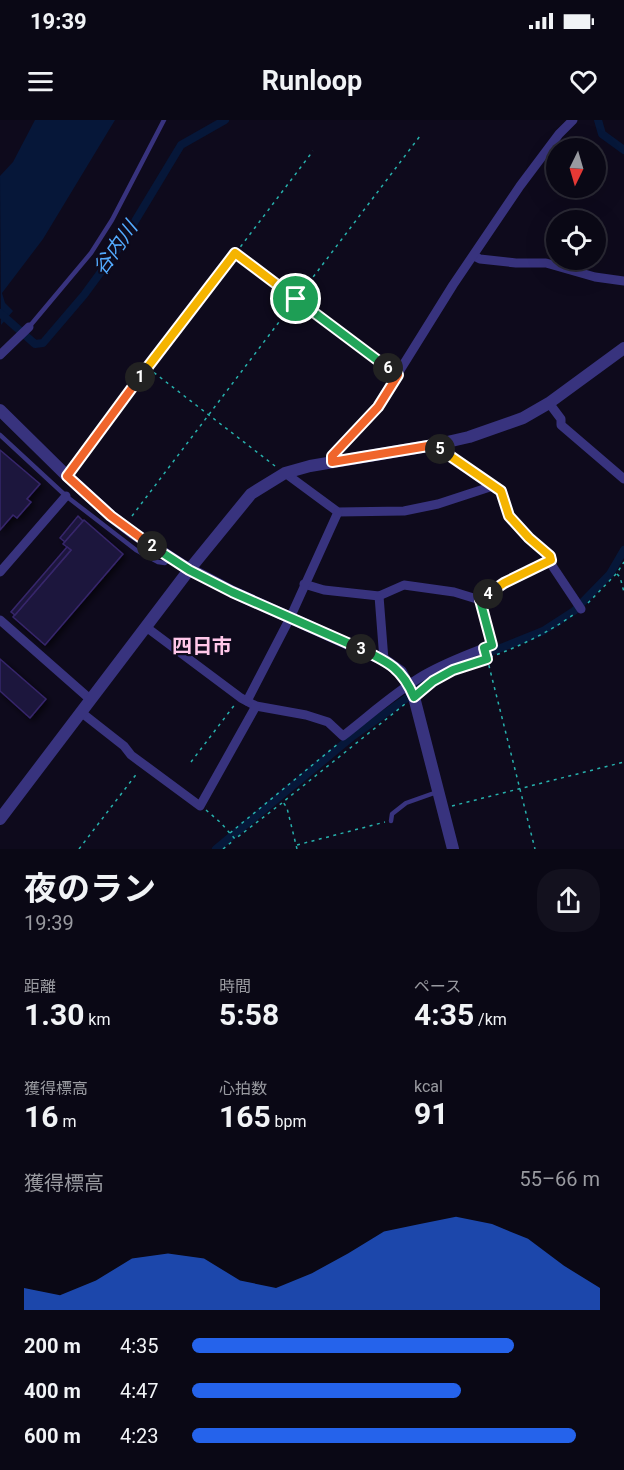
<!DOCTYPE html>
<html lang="ja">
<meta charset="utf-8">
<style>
body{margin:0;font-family:Roboto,"Noto Sans JP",sans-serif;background:#13111e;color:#f1f3f6;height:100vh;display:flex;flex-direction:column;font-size:22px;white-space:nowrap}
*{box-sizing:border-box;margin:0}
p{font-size:20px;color:#999aa0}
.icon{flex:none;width:33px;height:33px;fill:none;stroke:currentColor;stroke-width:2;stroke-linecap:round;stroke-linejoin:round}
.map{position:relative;height:729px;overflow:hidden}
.side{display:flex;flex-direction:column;background:#0a0815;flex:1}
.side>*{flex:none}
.needle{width:39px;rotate:185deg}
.buttons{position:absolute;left:546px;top:18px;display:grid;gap:12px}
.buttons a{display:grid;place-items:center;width:60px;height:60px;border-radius:50%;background:#0a0815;box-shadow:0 6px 24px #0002,0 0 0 2px #2a2934;font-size:30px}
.pin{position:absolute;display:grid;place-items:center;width:51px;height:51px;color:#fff;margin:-26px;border:3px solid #fff;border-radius:50%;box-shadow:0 2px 6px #0007}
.km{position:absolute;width:30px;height:30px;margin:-15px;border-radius:50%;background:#222;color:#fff;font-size:16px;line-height:30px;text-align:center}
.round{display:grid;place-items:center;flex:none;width:63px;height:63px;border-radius:24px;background:#13111e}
.headline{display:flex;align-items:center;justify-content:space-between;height:102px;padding:0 24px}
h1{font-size:33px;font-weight:700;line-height:45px}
.figures{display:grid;grid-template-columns:repeat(3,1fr);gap:9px;height:102px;padding:6px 24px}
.figures div{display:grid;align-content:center}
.figures b{font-size:30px;font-weight:700}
.figures small{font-size:16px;font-weight:400}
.figures p{font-size:16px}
.chart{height:168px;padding:12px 24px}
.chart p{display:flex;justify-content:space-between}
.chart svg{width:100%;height:108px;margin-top:6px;fill:#2563eb;opacity:.7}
ul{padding:0 24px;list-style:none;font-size:20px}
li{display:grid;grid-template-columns:96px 72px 1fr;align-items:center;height:45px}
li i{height:15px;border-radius:8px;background:#2563eb}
.status{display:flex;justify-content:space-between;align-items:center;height:42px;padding:0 30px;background:#0a0815;direction:ltr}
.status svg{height:16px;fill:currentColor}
header{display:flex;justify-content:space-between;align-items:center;height:78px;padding:0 24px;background:#0a0815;font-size:27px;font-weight:700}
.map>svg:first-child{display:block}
.water{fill:#061739}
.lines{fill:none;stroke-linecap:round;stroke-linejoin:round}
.canal{stroke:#061739;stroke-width:8}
.building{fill:#1f153e;stroke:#36266b;stroke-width:1.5;filter:url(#shadow)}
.path{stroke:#27b1ad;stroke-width:1.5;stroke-dasharray:3 4.5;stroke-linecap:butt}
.service{stroke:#38337e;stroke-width:4.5}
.minor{stroke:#38337e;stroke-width:9}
.tertiary{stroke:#38337e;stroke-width:12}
.split-1-casing{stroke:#fff;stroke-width:12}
.split-2-casing{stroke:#fff;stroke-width:12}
.split-3-casing{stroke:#fff;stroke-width:12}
.split-4-casing{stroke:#fff;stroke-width:12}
.split-5-casing{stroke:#fff;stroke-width:12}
.split-6-casing{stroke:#fff;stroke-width:12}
.split-7-casing{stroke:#fff;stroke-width:12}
.split-1{stroke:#f5b400;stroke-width:8}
.split-2{stroke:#f0652b;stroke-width:8}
.split-3{stroke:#22a559;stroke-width:8}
.split-4{stroke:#22a559;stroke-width:8}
.split-5{stroke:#f5b400;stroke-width:8}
.split-6{stroke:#f0652b;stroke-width:8}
.split-7{stroke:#22a559;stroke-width:8}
.labels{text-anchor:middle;stroke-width:4.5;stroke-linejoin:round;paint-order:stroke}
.water-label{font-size:20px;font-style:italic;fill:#53abff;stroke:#0e0a1c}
.neighbourhood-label{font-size:20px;font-weight:bold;fill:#ffc7e9;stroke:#0e0a1c}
</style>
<div class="status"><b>19:39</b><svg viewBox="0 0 49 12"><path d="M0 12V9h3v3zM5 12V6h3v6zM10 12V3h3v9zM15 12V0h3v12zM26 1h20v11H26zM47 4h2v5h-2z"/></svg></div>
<header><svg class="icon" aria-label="menu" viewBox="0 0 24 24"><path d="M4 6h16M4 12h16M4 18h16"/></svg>Runloop<svg class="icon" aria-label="heart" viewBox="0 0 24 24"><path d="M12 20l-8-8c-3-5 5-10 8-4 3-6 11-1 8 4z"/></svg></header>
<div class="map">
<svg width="624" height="729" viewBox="0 0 624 729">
<defs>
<filter id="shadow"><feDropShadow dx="3" dy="3" stdDeviation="3" flood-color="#0009"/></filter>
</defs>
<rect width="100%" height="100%" fill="#0e0a1c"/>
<polygon class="water" points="35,0 115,0 43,119 2,173 5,183 13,191 1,205 0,56 13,42"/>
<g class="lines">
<g class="canal">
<polyline points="598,0 602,14 624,30"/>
<polyline points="0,193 35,224 43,223 84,175 120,126 181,25 225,0"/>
<polyline points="216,729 353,616 407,578 436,554 543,511 574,491 610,454 624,430"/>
</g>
</g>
<g class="building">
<polygon points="0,330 40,364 27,379 31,382 17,398 13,395 0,410"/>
<polygon points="78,396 83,401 65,422 60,418"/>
<polygon points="84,400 123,434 45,525 13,497 71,430 63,424"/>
<polygon points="67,427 71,430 15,495 11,492"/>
<polygon points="0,539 46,579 30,598 0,571"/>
</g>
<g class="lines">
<g class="path">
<polyline points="235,133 390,249"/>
<polyline points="148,248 275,346"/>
<polyline points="73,348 313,31"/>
<polyline points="132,396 420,16"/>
<polyline points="617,454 620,457 624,472"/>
<polyline points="588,483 617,453 624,442"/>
<polyline points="487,538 535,729"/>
<path d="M423 570C441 554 463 548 485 539 516 528 546 514 573 495"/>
<polyline points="191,642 236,583"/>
<polyline points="452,686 624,642"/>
<polyline points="206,690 221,703 235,719 282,683"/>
<polyline points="230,713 339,623"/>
<polyline points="297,725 385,702"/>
<polyline points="79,729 138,652"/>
<polyline points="223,729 234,720"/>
<polyline points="297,729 287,688 283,682 405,584"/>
</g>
<g class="service">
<polyline points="29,207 91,133 112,100 164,0"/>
<polyline points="0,315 66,376 136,430 158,442 165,443 169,439"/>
<polyline points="391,701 392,694 406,683 437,672"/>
</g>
<g class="minor">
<polyline points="474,136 480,139 516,143 546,143 595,157 624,161"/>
<polyline points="0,235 29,207"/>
<polyline points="549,283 561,299 561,305 624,359"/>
<polyline points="434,325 501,371 509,396 529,418 550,436 551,440"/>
<polyline points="332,342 332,336 377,287 453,165 520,66 559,14 573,0"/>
<polyline points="285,353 338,392 404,391 438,384 493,366"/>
<polyline points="0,452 66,376"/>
<polyline points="379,476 384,540"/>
<path d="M480 480C500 462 527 452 551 440V444L581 489"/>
<polyline points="0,500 91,580"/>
<path d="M146 507 241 578 256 586 306 595 328 602 343 616C370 595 395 572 424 555 446 542 469 534 492 525L480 480 454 472 404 465 379 476 324 470 304 464"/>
<polyline points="247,581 290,498 338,392"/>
<polyline points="82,593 124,626 131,635 200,686 256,586"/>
</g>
<g class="tertiary">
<polyline points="0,290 67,356 111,396 133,413 182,445 233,472 384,540 401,552 414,577 453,729"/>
<polyline points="0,699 189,450 251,374 285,353 310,346 434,325 469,317 523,298 549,283 624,228"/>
</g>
</g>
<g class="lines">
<defs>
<polyline id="split-1" points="140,257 235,133 296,179"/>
<polyline id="split-2" points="140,257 67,356 111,396 152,426"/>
<polyline id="split-3" points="152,426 189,450 232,472 361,529"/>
<path id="split-4" d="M361 529C388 542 402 548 414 577L433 561 453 550 487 539 484 528 492 525 480 480 488 474"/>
<polyline id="split-5" points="440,329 501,371 509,396 529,418 550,436 551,440 504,463 488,474"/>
<polyline id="split-6" points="388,248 398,255 378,287 332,336 332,342 434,325 440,329"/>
<polyline id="split-7" points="296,179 388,248"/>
</defs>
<use href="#split-1" class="split-1-casing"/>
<use href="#split-2" class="split-2-casing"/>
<use href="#split-3" class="split-3-casing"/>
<use href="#split-4" class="split-4-casing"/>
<use href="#split-5" class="split-5-casing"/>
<use href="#split-6" class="split-6-casing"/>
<use href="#split-7" class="split-7-casing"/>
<use href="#split-1" class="split-1"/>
<use href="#split-2" class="split-2"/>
<use href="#split-3" class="split-3"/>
<use href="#split-4" class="split-4"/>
<use href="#split-5" class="split-5"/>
<use href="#split-6" class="split-6"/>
<use href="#split-7" class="split-7"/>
</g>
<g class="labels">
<g class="water-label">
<text transform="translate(115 128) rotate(-55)" y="7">谷内川</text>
</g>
<g class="neighbourhood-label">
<text x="202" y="533">四日市</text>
</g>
</g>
</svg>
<div class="buttons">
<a><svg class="needle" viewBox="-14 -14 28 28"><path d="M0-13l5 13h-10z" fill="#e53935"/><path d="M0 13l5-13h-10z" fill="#999aa0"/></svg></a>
<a><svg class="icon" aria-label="locate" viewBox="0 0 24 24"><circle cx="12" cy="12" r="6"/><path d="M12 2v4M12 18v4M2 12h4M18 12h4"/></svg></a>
</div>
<div class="pin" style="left:296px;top:179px;background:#1e9e55"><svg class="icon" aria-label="arrive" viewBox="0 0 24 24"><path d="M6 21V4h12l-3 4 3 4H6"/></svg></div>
<b class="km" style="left:140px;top:257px">1</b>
<b class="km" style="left:152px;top:426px">2</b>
<b class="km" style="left:361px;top:529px">3</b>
<b class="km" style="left:488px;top:474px">4</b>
<b class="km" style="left:440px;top:329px">5</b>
<b class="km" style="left:388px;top:248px">6</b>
</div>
<section class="side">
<div class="headline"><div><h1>夜のラン</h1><p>19:39</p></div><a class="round"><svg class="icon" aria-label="share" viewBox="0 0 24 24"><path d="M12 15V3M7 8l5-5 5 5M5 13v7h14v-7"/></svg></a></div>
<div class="figures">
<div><p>距離</p><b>1.30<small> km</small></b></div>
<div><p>時間</p><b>5:58</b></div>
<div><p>ペース</p><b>4:35<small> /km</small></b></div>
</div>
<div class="figures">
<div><p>獲得標高</p><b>16<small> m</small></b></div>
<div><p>心拍数</p><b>165<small> bpm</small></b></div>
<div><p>kcal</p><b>91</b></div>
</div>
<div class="chart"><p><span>獲得標高</span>55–66 m</p>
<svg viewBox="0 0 160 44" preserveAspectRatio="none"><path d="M0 44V35L10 38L20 32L30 23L40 21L50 23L60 32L70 35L80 29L90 21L100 12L110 9L120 6L130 9L140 15L150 26L160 35V44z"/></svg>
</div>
<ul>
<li><b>200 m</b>4:35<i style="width:79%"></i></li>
<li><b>400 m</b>4:47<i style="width:66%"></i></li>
<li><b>600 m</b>4:23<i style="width:94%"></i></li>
</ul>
</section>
